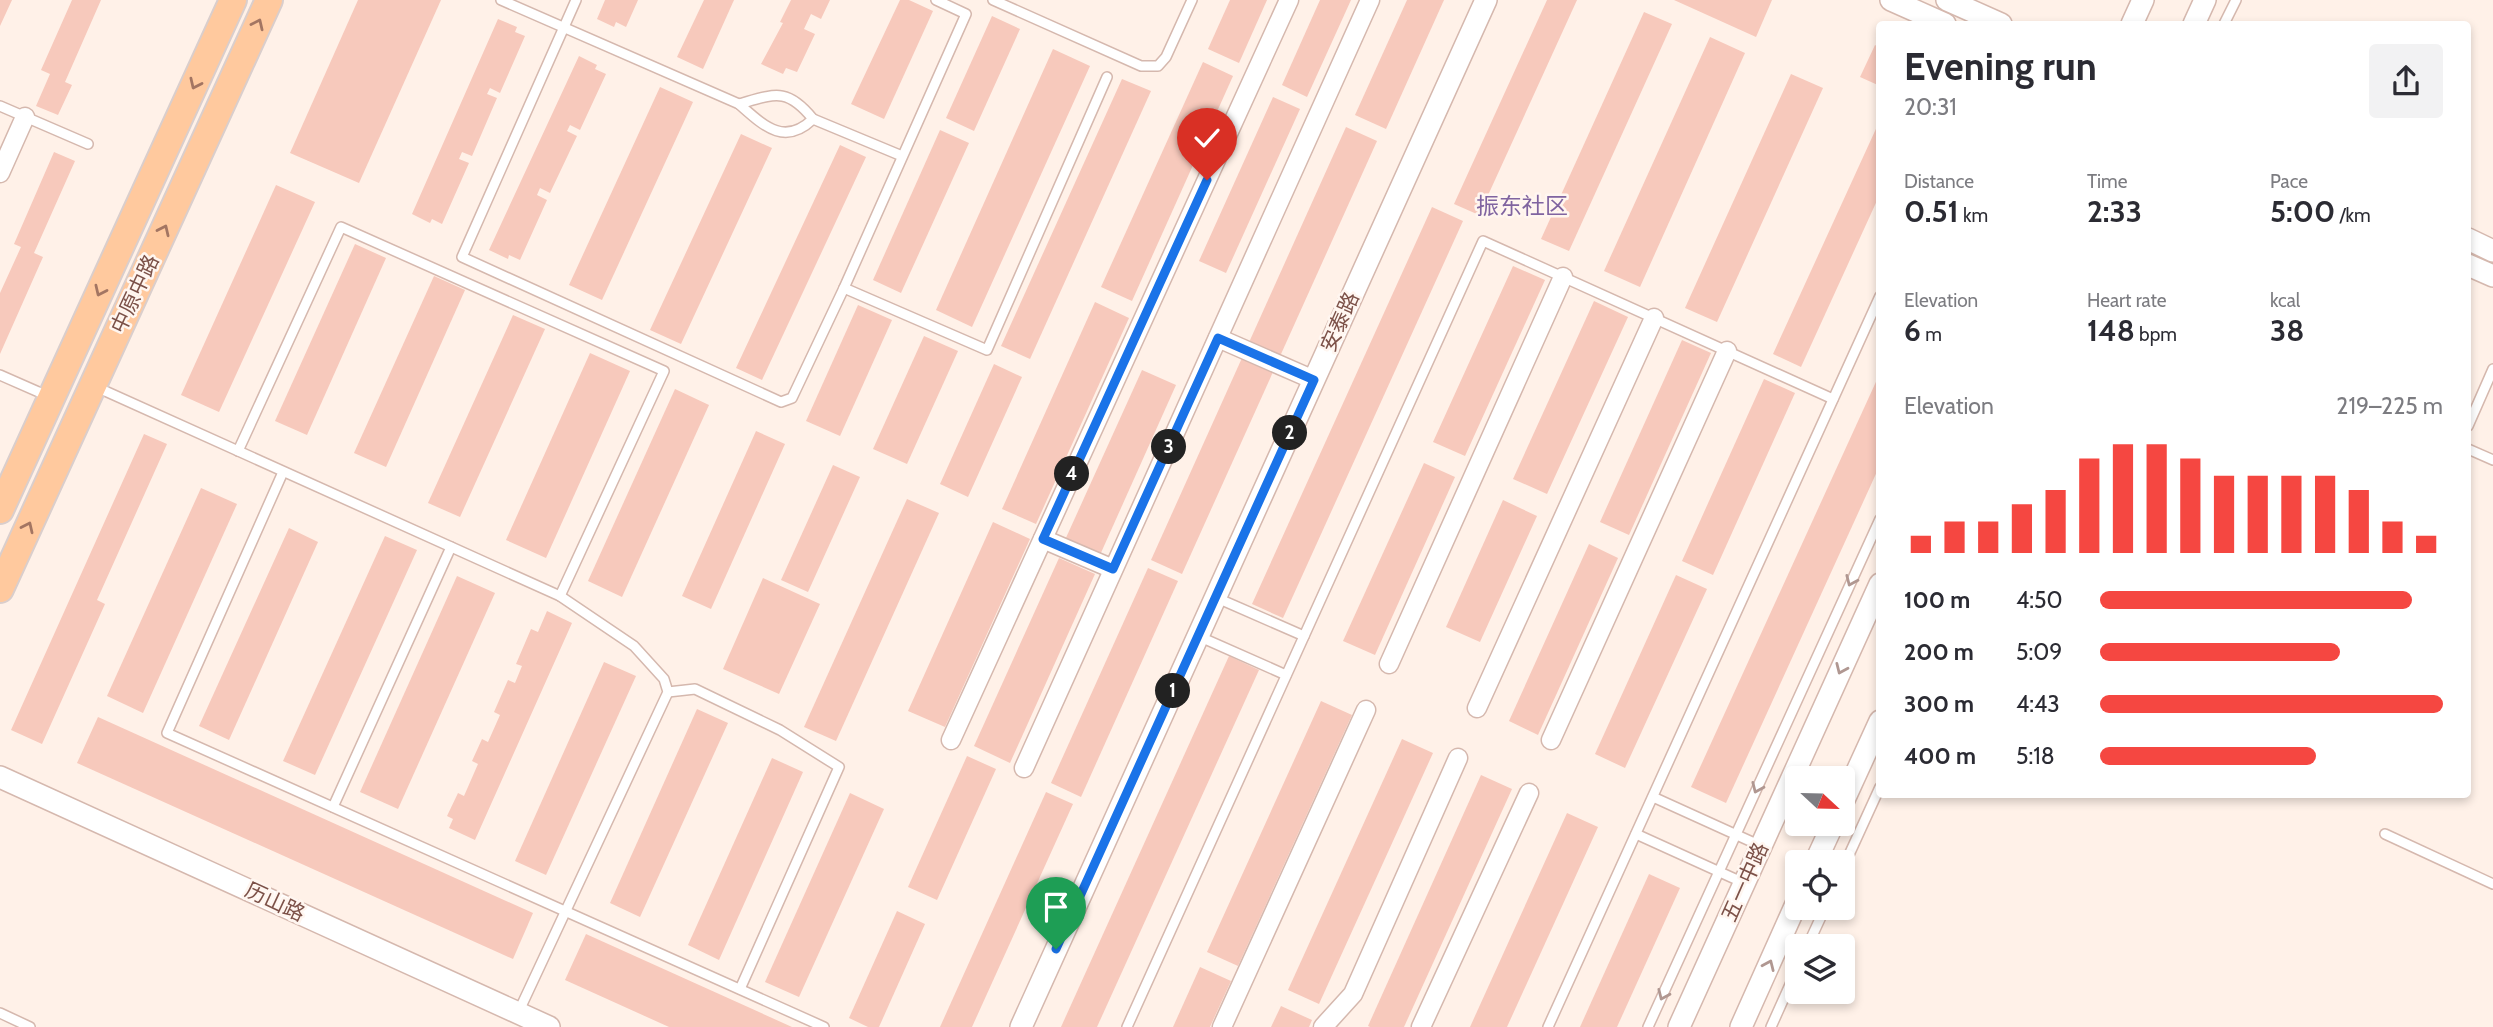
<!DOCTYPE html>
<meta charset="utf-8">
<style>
body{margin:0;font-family:Cabin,"Noto Sans SC",sans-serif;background:#f2f2f3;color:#2b2b33;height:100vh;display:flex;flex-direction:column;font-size:26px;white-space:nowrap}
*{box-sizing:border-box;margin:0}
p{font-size:23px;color:#7c7c81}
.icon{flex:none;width:38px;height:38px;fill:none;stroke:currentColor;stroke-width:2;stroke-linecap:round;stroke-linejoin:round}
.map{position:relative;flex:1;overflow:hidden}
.details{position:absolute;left:1876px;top:21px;width:595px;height:777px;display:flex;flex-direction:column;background:#fff;border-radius:7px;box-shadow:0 4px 10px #0003}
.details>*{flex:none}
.needle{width:46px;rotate:112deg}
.fabs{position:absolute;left:1785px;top:766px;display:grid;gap:14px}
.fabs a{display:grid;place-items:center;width:70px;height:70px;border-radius:7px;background:#fff;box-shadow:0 4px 10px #0003;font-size:35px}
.pin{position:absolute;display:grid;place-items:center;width:60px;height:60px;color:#fff;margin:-72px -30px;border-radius:50% 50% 50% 0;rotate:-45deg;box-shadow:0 0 7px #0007}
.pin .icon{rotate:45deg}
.km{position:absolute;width:35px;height:35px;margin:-18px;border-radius:50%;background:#222;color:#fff;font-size:19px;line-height:35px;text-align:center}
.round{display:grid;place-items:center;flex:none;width:74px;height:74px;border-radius:7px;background:#f2f2f3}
.head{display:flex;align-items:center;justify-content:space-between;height:119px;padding:0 28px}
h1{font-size:38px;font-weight:700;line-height:52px}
.figures{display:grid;grid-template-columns:repeat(3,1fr);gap:10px;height:119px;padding:7px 28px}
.figures div{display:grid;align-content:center}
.figures b{font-size:30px;font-weight:700}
.figures small{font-size:19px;font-weight:400}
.figures p{font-size:19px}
.chart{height:196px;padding:14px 28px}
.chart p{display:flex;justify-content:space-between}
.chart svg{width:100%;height:126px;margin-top:7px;stroke:#f54741;stroke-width:6}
ul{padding:0 28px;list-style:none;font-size:23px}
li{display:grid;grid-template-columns:112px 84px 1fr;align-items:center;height:52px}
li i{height:18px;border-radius:9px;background:#f54741}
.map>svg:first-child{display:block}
.building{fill:#f7c9bc}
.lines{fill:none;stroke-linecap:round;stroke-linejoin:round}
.service-casing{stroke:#d5b8ae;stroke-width:12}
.minor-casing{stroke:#d5b8ae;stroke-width:21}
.tertiary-casing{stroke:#d5b8ae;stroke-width:24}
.primary-casing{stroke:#dacecc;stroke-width:30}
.service{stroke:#fff;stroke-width:9}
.minor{stroke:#fff;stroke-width:18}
.tertiary{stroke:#fff;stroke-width:21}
.primary{stroke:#ffc99e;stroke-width:26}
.oneway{stroke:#a37562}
.oneway2{stroke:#b09791}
.route-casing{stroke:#fff;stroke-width:14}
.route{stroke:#1a73e8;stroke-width:9}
.labels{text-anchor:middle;stroke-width:5;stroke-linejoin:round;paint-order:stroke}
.street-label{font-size:21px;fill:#7c5148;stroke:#fff6f0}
.neighbourhood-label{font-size:23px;fill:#8064a0;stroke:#fff6f0}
</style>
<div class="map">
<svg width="2493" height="1027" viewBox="0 0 2493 1027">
<rect width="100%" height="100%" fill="#fff1e8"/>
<g class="building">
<polygon points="0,0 12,0 0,26"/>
<polygon points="72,0 101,0 65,82 72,85 58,115 36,106 50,74 41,70"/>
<polygon points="358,0 441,0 359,183 290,153"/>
<polygon points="605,0 638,0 626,27 616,22 614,27 597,19"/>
<polygon points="704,0 734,0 703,69 677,57"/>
<polygon points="791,0 830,0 821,19 811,14 804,29 815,34 797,72 786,68 783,74 761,64 783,23 780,22"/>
<polygon points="900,0 909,0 933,11 884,119 851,104"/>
<polygon points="1230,0 1267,0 1239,63 1208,49"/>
<polygon points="1320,0 1351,0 1307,97 1282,85"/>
<polygon points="1407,0 1444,0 1386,129 1355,115"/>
<polygon points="1547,0 1577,0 1479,215 1454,204"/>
<polygon points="1674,0 1772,0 1756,37"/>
<polygon points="1644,12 1672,24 1569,251 1541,239"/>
<polygon points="992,16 1020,29 974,131 946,118"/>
<polygon points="498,19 517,27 515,32 525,36 500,93 490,88 487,94 497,98 472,156 462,152 459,159 469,163 442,224 432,219 430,223 412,214"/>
<polygon points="1710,37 1745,53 1640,287 1604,271"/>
<polygon points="1875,45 1880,48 1880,86 1860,77"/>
<polygon points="1053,49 1090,66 972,327 936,310"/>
<polygon points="579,56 597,65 595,69 606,74 580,130 570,125 567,131 577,136 550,193 540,188 537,195 547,200 520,260 509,255 508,259 489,250"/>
<polygon points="1203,62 1233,76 1132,301 1101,287"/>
<polygon points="1791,74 1823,88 1717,322 1685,308"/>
<polygon points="1122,79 1151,91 1030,359 1001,346"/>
<polygon points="660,87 693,102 602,300 569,285"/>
<polygon points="1273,97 1300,109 1226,273 1199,261"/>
<polygon points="1880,120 1880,194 1801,367 1773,354"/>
<polygon points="1346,127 1377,141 1182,574 1151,560"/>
<polygon points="940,130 969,143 901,293 873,280"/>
<polygon points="741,134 772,148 681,344 650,330"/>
<polygon points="840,145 866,157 762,380 736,368"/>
<polygon points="54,152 75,161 34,253 43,257 0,354 0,293 21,247 14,244"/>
<polygon points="276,185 315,202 219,412 181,395"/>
<polygon points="1432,207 1463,221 1283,618 1252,604"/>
<polygon points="355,244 386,258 307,435 275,421"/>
<polygon points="1513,266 1545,280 1465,456 1433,442"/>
<polygon points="434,276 465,290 386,467 354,453"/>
<polygon points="1594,301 1628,317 1547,494 1513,479"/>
<polygon points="1095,302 1129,318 1036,524 1002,509"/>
<polygon points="858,305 892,320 840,436 806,421"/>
<polygon points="513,315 545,329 460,517 428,503"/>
<polygon points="924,336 958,351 907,464 873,449"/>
<polygon points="1682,340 1711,353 1629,535 1600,522"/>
<polygon points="590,353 630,371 546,558 506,540"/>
<polygon points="994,364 1022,377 968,497 940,484"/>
<polygon points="1142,370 1176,385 1100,555 1065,540"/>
<polygon points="1880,373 1880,465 1726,803 1691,787"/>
<polygon points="1764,379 1795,393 1713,575 1682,561"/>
<polygon points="675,389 709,405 622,597 588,581"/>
<polygon points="756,431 785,444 711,609 682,596"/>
<polygon points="144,434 167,444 97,600 105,604 42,744 11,730"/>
<polygon points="1424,463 1455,477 1375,655 1343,641"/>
<polygon points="833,465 860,477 808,592 781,580"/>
<polygon points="201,488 237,504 143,713 107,696"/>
<polygon points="907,499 939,513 836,741 804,727"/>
<polygon points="1503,500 1537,516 1480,642 1446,627"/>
<polygon points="993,522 1030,539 945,727 908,711"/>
<polygon points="289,528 318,542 229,740 199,726"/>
<polygon points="385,536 417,550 315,775 283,761"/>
<polygon points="1589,544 1618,558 1538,735 1509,721"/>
<polygon points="1059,558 1095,574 1010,763 974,746"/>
<polygon points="1148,568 1178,581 1081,797 1051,783"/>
<polygon points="1676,575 1707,589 1625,768 1595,754"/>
<polygon points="457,576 495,593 398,809 360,792"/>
<polygon points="763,578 820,604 779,694 723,669"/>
<polygon points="547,611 572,623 475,840 449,828 453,819 447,816 458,793 464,796 478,764 472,761 482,739 488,742 500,715 494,712 508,680 515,683 522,666 516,664 531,629 538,632"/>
<polygon points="1229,656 1259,670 1097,1027 1061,1027"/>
<polygon points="604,662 636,676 546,875 515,861"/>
<polygon points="1321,701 1352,715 1238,966 1207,952"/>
<polygon points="697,709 728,723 640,917 610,903"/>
<polygon points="98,717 533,913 513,959 77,763"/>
<polygon points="1402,739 1433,753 1319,1004 1288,990"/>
<polygon points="967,756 996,769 937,900 908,887"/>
<polygon points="772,758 803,772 719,960 688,945"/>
<polygon points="1481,775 1512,789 1404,1027 1370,1027 1368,1026"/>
<polygon points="1046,792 1073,804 972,1027 940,1027"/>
<polygon points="850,793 884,809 799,997 765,982"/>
<polygon points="1567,813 1598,827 1507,1027 1470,1027"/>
<polygon points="1649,874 1680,888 1617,1027 1580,1027"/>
<polygon points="897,911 925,924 879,1027 868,1027 849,1018"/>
<polygon points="586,934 792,1027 669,1027 565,980"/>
<polygon points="1200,967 1231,981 1210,1027 1173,1027"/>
<polygon points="1281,1006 1312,1020 1309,1027 1271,1027"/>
</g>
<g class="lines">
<defs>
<g id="service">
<path d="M501 0 739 104C763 125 784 147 813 119L902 156"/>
<polyline points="576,0 462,257 781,402 792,398 844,288"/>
<polyline points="936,0 966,14 844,288 987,350 1107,77"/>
<polyline points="993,0 1141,66 1158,66 1166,57 1192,0"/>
<polyline points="2224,24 2236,0"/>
<path d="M739 104C775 94 787 87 813 119"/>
<polyline points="0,106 88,144"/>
<polyline points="0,375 50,397"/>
<polyline points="94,386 560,596 634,646 664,679 668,692 518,1013"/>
<polyline points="2468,426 2493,369"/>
<polyline points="2468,449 2493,460"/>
<polyline points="238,451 341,227 664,371 560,596"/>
<polyline points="283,472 167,733 824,1027"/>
<polyline points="1217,598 1304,636"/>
<polyline points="1198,636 1286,675"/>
<polyline points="668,692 695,689 780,730 839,767 740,989"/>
<polyline points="1653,797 1761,846"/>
<polyline points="333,807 451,547"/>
<polyline points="1636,834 1744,883"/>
<polyline points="2385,834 2493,884"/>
<polyline points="1843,868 1880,787"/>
<polyline points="1807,947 1825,908"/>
<polyline points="0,1013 30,1027"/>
<polyline points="1127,1027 1483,241 1833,399"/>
<polyline points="1548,1027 1880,296"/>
<polyline points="1648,1027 1880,519"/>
<polyline points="1771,1027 1797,969"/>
</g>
<g id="minor">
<polyline points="0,173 25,117"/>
<polyline points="1218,338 1314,380"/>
<polyline points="1043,539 1113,569"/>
<polyline points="1389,664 1563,277"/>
<polyline points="1477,708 1654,318"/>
<polyline points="951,740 1289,0"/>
<polyline points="1551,740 1727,351"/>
<polyline points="1024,768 1370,0"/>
<polyline points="1222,1027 1366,710"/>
<polyline points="1323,1027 1353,994 1458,758"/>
<polyline points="1421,1027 1529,793"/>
</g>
<g id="tertiary">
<polyline points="1891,0 1945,24"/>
<polyline points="1947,0 2001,24"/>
<polyline points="2132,24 2143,0"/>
<polyline points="2194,24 2205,0"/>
<polyline points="2468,239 2493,251"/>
<polyline points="2468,265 2493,276"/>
<polyline points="0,777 549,1027"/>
<polyline points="1843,802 1880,721"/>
<polyline points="1815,863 1833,824"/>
<polyline points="1021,1027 1486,0"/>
<polyline points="1679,1027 1880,584"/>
<polyline points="1741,1027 1797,902"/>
</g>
<g id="primary">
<polyline points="0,510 233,0"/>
<polyline points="0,589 269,0"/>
</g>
</defs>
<use href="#service" class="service-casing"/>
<use href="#minor" class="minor-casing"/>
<use href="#tertiary" class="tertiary-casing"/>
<use href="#primary" class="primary-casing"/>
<use href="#service" class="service"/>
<use href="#minor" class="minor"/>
<use href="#tertiary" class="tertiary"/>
<use href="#primary" class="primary"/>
</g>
<defs><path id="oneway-chevron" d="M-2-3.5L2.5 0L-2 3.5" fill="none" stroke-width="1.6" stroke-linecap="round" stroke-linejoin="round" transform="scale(1.75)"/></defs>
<g class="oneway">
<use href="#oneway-chevron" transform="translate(258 24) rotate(-65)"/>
<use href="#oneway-chevron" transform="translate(195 84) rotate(115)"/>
<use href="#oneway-chevron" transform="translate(164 230) rotate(-65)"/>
<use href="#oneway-chevron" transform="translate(100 291) rotate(115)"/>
<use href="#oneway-chevron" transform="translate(28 527) rotate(-65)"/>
</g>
<g class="oneway2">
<use href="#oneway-chevron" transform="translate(1851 581) rotate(114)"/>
<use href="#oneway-chevron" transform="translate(1841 669) rotate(114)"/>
<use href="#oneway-chevron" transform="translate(1757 788) rotate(114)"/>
<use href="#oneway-chevron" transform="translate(1769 965) rotate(-66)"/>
<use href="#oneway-chevron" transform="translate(1663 995) rotate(114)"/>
</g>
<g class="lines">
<defs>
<polyline id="route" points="1056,949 1314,380 1218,338 1113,569 1043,539 1207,180"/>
</defs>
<use href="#route" class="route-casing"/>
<use href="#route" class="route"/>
</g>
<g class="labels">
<g class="street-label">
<text transform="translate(135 294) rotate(-65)" y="7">中原中路</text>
<text transform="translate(1340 322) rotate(-66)" y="7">安泰路</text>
<text transform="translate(1745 882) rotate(-66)" y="7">五一中路</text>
<text transform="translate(275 902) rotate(25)" y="7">历山路</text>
</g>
<g class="neighbourhood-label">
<text x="1522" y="214">振东社区</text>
</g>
</g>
</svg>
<div class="fabs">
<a><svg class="needle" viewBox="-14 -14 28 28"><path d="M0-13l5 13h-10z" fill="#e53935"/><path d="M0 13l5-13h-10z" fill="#7c7c81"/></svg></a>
<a><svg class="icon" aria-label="locate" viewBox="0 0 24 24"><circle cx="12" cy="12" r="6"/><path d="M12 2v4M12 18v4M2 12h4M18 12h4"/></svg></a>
<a><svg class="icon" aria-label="layers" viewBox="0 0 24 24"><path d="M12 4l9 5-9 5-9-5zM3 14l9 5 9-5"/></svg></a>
</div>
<div class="pin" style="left:1056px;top:949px;background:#1e9e55"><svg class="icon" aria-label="arrive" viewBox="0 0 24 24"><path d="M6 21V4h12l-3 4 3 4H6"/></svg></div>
<div class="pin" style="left:1207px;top:180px;background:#d93025"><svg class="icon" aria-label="check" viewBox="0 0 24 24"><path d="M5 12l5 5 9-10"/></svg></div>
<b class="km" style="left:1173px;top:691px">1</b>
<b class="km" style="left:1290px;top:433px">2</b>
<b class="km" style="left:1169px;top:447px">3</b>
<b class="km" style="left:1072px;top:474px">4</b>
<section class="details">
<div class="head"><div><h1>Evening run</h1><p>20:31</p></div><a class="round"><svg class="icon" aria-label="share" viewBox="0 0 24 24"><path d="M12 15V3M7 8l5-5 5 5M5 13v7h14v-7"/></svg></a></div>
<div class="figures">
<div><p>Distance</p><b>0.51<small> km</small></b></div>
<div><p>Time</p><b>2:33</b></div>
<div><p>Pace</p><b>5:00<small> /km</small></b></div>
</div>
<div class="figures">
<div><p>Elevation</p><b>6<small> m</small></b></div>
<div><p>Heart rate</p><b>148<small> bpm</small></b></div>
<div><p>kcal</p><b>38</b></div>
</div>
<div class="chart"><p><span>Elevation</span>219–225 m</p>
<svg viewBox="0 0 160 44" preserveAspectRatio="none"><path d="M5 44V38M15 44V33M25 44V33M35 44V27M45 44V22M55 44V11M65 44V6M75 44V6M85 44V11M95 44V17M105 44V17M115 44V17M125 44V17M135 44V22M145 44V33M155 44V38"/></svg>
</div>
<ul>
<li><b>100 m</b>4:50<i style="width:91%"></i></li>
<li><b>200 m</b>5:09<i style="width:70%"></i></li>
<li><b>300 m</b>4:43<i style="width:100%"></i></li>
<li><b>400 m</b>5:18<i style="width:63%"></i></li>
</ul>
</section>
</div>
